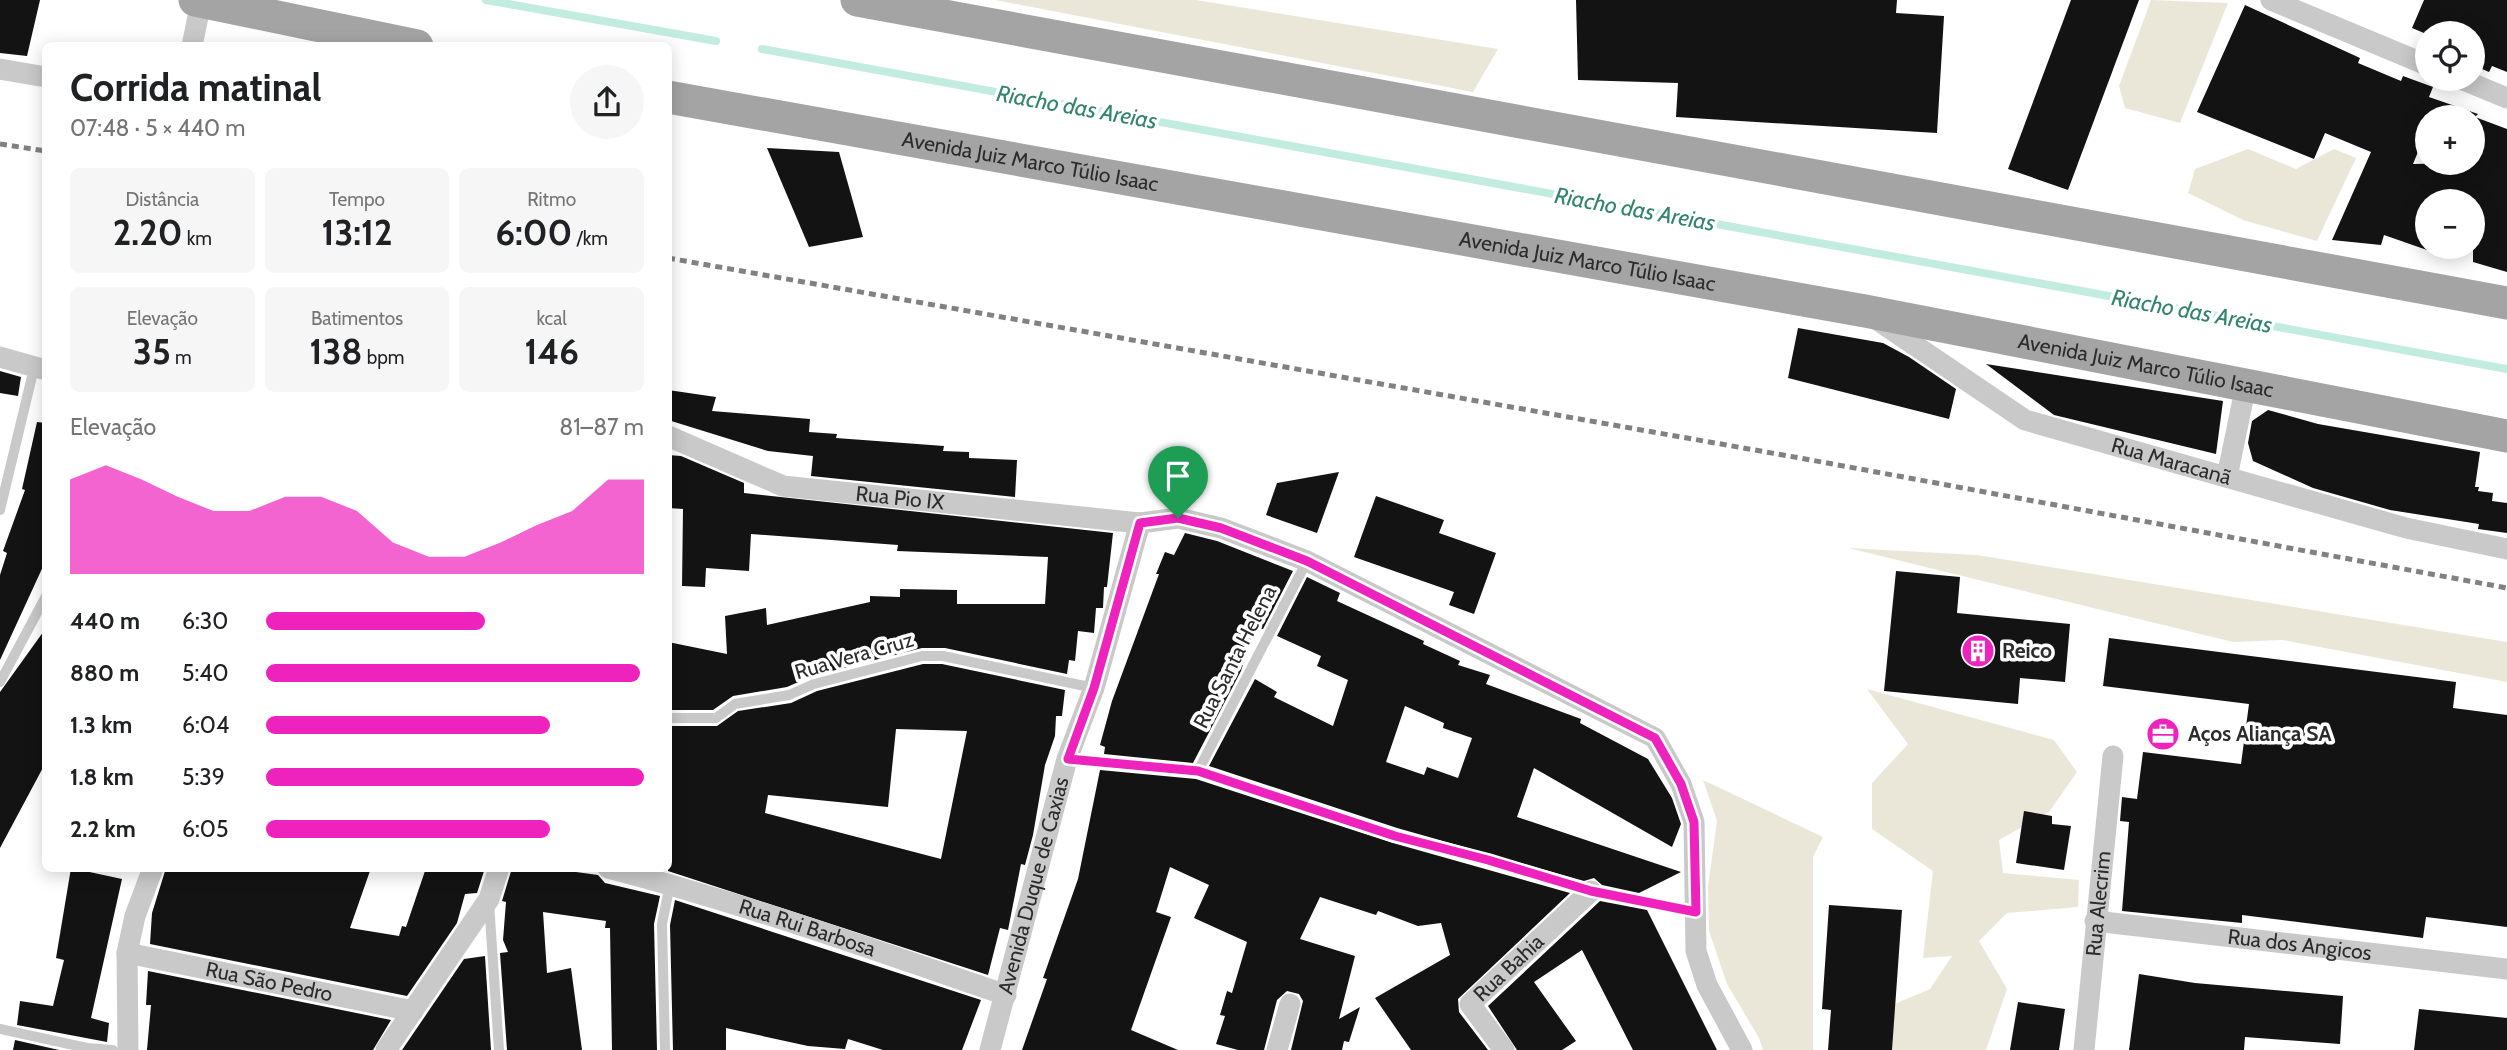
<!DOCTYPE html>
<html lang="pt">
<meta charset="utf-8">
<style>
body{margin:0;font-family:Cabin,sans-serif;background:#f6f6f6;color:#202124;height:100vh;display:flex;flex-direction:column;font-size:26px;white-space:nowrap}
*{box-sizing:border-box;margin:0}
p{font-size:23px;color:#757577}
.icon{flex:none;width:38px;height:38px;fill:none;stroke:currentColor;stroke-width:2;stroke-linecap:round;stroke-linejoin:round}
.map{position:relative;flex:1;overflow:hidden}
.sheet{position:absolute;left:42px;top:42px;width:630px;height:830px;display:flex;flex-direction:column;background:#fff;border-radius:10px;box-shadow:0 4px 18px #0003}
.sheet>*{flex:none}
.buttons{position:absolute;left:2415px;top:21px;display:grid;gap:14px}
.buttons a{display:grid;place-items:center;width:70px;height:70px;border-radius:50%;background:#fff;box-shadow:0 4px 18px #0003;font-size:35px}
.pin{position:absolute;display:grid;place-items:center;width:60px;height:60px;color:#fff;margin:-72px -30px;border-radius:50% 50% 50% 0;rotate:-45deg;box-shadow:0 0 7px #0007}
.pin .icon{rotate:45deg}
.round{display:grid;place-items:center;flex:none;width:74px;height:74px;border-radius:37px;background:#f6f6f6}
.overview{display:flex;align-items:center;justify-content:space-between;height:119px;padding:0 28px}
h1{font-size:38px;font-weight:800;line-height:52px}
.figures{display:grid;grid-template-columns:repeat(3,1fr);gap:10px;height:119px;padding:7px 28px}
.figures div{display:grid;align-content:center;border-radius:10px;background:#f6f6f6;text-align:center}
.figures b{font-size:35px;font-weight:800}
.figures small{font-size:19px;font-weight:400}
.figures p{font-size:19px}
.chart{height:196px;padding:14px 28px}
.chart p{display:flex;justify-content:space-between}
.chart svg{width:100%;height:126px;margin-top:7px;fill:#ee23bd;opacity:.7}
ul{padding:0 28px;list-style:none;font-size:23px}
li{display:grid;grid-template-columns:112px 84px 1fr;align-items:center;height:52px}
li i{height:18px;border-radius:9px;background:#ee23bd}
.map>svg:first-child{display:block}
.green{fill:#ebe7d8}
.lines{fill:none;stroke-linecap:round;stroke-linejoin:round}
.stream{stroke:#c3ece0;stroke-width:8}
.building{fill:#131313;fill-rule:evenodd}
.service{stroke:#c9c9c9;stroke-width:10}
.minor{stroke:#c9c9c9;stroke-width:21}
.primary{stroke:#a4a4a4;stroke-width:33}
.rail{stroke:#818181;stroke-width:5;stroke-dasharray:7 5;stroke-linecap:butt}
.route-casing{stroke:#fff;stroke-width:14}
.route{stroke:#ee23bd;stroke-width:9}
.labels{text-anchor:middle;stroke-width:7;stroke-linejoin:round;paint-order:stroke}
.street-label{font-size:21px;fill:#2c2c2c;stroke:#fff}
.poi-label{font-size:21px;font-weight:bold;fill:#2c2c2c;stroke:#fff;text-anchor:start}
.water-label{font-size:23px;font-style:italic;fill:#33846c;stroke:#fff}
</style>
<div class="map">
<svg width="2507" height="1050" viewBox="0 0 2507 1050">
<rect width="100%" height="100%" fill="#fff"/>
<g class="green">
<polygon points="995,0 1196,0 1498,49 1473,92"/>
<polygon points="2151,0 2228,3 2180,123 2125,108 2119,86"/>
<polygon points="2248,149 2296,169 2334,149 2356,158 2317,241 2243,220 2188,193 2195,169"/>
<polygon points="1848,548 1977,555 2507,642 2507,682 2282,640 2233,642"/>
<polygon points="1867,689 2054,740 2077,772 2049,812 1999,840 2003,873 2079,880 2078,907 2007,913 1979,941 2007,989 1986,1050 1875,1050 1852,1022 1930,989 1952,956 1923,958 1933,871 1872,829 1872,783 1908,744"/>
<polygon points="1703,780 1823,837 1813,857 1813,1050 1763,1050 1759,1038 1727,984 1709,931 1708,886 1717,821"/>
</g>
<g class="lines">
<g class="stream">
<polyline points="486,0 716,41"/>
<polyline points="762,49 2507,369"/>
</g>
</g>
<g class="building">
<polygon points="0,0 40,0 27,56 0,53"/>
<polygon points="1576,0 1897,0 1896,13 1944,16 1937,133 1676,117 1678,83 1578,80"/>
<polygon points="2071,0 2139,0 2068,190 2008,169"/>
<polygon points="2424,0 2507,0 2507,72 2492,66 2489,72 2473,65 2473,33 2424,33 2412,28"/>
<path d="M2245 5 2360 58 2358 63 2401 81 2403 76 2433 87 2429 97 2478 114 2475 117 2507 129V272L2473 262V201H2427V250L2384 235 2381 245 2332 240 2371 152 2325 133 2314 159 2197 112ZM2427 117H2473V163L2413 164 2427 130Z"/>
<polygon points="767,148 839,152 863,237 809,247"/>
<polygon points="1798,328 1883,343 1909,357 1956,389 1949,419 1788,378"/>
<polygon points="1986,364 2223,401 2216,454 2054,415"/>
<polygon points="0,371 21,377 18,396 0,393"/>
<polygon points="668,390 716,397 712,411 810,419 809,432 837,434 836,438 944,446 943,451 969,452 969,458 1017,460 1015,497 811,476 813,456 768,451 668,420"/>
<polygon points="2268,410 2318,424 2480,452 2475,487 2479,487 2478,491 2493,493 2492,501 2507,503 2507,533 2478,529 2479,524 2390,510 2313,488 2253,461 2248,443 2252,421"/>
<polygon points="37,422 46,423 46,560 0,660 0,575 7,553 3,551 25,490 22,489"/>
<polygon points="668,455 681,456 744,483 744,493 1113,533 1107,587 1104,587 1103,608 1096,608 1094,633 1078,631 1075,661 1069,660 1067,674 945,648 922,648 812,676 787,687 733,696 713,710 668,710 668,642 727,654 725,616 766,608 767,625 870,602 870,596 900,597 900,589 957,590 957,604 1045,604 1048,557 897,551 898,545 751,534 749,571 706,568 705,587 682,586 683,509 668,508"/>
<polygon points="1339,472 1317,533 1266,515 1277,483"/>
<polygon points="1376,496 1444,520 1439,533 1496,553 1474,614 1449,605 1454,592 1354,557"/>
<polygon points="1185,533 1217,541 1293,571 1263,629 1254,629 1241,671 1193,763 1104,754 1105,747 1100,745 1112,701 1159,574 1156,574 1165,552 1174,555"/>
<polygon points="1896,571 1960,577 1957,613 2070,624 2065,682 2020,678 2018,704 1884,691"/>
<path d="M1307 577 1340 593 1337 601 1424 641 1423 644 1460 661 1458 665 1490 675 1486 684 1581 719 1580 723 1648 759 1672 798 1681 824 1672 847 1534 768 1517 817 1681 872 1639 893 1602 885 1594 878 1584 881 1397 828 1209 766 1255 679 1277 692 1274 697 1333 726 1348 680 1317 666 1321 656 1277 636ZM1405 706 1444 723 1443 728 1472 738 1458 778 1427 767 1424 775 1386 762Z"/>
<polygon points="46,628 46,762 0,848 0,692"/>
<polygon points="2109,638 2456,682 2453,708 2507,715 2507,927 2426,917 2423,938 2242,915 2242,923 2122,911 2129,822 2120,821 2122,797 2137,799 2143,752 2241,764 2249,704 2103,686"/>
<path d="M923 664H942L1065 690 1062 716H1056L1055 736 1045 765 1033 835 1025 865 1021 864 1008 930 1000 928 988 975 668 871V726H717L738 711 791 703 817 691ZM896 729 967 731 941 859 765 813 768 795 888 807Z"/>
<polygon points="1100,770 1196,779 1393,843 1570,893 1458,999 1459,1012 1488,1050 1411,1050 1375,998 1450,955 1441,923 1418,926 1378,911 1376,915 1320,897 1300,939 1355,956 1339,1019 1360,1007 1349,1042 1344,1041 1342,1050 1291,1050 1303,1001 1299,994 1287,991 1277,1000 1264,1050 1238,1050 1216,1044 1225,1016 1220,1015 1227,991 1232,993 1247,942 1194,918 1209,885 1170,867 1156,912 1171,917 1131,1030 1178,1050 1022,1050 1047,979 1043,978 1078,879"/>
<polygon points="2024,811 2052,816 2052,824 2071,826 2064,870 2016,863"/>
<polygon points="71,868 122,879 91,1018 109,1023 107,1042 17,1025 20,1001 53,1006 64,960 56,958"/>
<polygon points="166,868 371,868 350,928 399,936 402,926 406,927 426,868 485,868 477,893 465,894 457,923 407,996 150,944 152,913"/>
<polygon points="512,868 577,868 576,872 598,875 605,883 660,896 654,924 657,1050 612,1050 610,928 605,928 606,921 543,912 547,973 571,968 582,1050 507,1050 500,953 508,952 503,940 506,902 502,901"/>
<polygon points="675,900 981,1000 962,1050 883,1050 848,1039 845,1049 808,1046 726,1028 726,1050 673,1050 670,925"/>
<polygon points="1600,901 1647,910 1717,1050 1633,1050 1582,950 1534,982 1576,1041 1562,1050 1517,1050 1488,1006"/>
<polygon points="1829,905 1902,910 1892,1050 1828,1050 1831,1010 1822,1009"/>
<polygon points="485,956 491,1050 402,1050 464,959"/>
<polygon points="148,971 391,1020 373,1050 147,1050 151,1005 146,1005"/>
<polygon points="2139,974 2195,983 2343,996 2340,1044 2245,1037 2244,1050 2129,1050"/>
<polygon points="2018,1002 2065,1009 2059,1050 2010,1050"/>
<polygon points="2419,1009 2507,1018 2507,1050 2414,1050"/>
<polygon points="15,1040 59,1050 13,1050"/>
</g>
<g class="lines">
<g class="service">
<polyline points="0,510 34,368"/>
<polyline points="0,682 46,596"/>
<polyline points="668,718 716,718 735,704 789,695 814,684 922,656 943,656 1094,688"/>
<polyline points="1067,759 1198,771 1395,836 1488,860 1591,891 1696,912"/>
<polyline points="1198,771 1307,561"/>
<polyline points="489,903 499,1050"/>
<polyline points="0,1029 87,1048 113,1050"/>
<polyline points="665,1050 662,924 670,884"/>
</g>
<g class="minor">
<polyline points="2271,0 2427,65"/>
<polyline points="192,46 201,2"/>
<polyline points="0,69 46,77"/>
<polyline points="2461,79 2507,98"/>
<path id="s1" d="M1876 319 2025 420 2406 528 2507 549"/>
<polyline points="0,357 46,370"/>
<path id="s2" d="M668 436 783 486 1140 523 1178 518 1221 528 1307 561 1655 738 1681 784 1694 822 1696 951 1707 985 1742 1050"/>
<polyline points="2227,477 2246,385"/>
<path id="s3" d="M608 868C743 903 874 950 1006 995"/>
<path id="s4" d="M2095 921 2507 969"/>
<path id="s5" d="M127 953 413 1011"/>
<polyline points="128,1050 127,953 135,916 153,868"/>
<polyline points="386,1050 489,899 499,868"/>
<path id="s6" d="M990 1050 1067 759 1094 688 1140 523"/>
<polyline points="1277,1050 1290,1004"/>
<path id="s7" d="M1504 1050 1470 1004 1591 891"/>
<path id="s8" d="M2084 1050 2113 756"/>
</g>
<g class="primary">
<polyline points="195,0 417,46"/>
<polyline points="857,0 2507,303"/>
<path id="s9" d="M668 97 1865 311 2507 436"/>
</g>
<g class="rail">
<polyline points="0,144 46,151"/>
<polyline points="668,258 1800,458 2507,588"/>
</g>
</g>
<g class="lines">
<defs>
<polygon id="route" points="1178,518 1221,528 1307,561 1655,738 1681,784 1694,822 1696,912 1591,891 1488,860 1395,836 1198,771 1068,759 1094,688 1140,523"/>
</defs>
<use href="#route" class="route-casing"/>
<use href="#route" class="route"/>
</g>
<defs>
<symbol id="building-disc" viewBox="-11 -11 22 22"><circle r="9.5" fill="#ee23bd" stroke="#fff"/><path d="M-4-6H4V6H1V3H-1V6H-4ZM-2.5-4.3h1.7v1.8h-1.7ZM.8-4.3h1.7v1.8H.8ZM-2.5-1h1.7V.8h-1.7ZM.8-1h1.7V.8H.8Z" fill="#fff"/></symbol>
<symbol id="office-disc" viewBox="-11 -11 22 22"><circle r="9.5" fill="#ee23bd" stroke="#fff"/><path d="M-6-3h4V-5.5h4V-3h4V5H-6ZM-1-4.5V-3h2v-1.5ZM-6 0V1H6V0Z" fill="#fff"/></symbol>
</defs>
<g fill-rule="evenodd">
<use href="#building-disc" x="1959" y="632" width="38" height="38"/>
<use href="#office-disc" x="2144" y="715" width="38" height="38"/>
</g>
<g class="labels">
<g class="street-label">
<text dy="7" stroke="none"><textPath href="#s9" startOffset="368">Avenida Juiz Marco Túlio Isaac</textPath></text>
<text dy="7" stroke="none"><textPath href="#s9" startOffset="934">Avenida Juiz Marco Túlio Isaac</textPath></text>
<text dy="7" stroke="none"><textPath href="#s9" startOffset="1502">Avenida Juiz Marco Túlio Isaac</textPath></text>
<text dy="7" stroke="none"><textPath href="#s1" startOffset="332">Rua Maracanã</textPath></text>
<text dy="7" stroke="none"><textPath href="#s2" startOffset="243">Rua Pio IX</textPath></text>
<text transform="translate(854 656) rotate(-16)" y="7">Rua Vera Cruz</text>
<text transform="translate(1235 657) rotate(-63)" y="7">Rua Santa Helena</text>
<text dy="7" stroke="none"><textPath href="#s6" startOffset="170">Avenida Duque de Caxias</textPath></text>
<text dy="7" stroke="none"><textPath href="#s8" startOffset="147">Rua Alecrim</textPath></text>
<text dy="7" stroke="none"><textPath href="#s3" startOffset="208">Rua Rui Barbosa</textPath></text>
<text dy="7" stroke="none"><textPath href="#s4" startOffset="206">Rua dos Angicos</textPath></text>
<text dy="7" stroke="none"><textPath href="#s7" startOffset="110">Rua Bahia</textPath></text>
<text dy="7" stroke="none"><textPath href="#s5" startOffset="145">Rua São Pedro</textPath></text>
</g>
<g class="poi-label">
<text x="2002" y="658">Reico</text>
<text x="2188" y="741">Aços Aliança SA</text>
</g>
<g class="water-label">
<text transform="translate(1077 107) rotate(10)" y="8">Riacho das Areias</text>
<text transform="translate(1635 209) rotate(10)" y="8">Riacho das Areias</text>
<text transform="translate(2192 311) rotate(10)" y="8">Riacho das Areias</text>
</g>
</g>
</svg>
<div class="buttons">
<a><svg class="icon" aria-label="locate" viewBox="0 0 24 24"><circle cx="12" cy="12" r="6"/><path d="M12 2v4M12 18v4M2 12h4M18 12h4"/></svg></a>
<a>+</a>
<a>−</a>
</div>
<div class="pin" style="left:1178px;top:518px;background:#1e9e55"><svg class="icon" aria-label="arrive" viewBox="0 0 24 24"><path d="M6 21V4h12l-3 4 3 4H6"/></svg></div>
<section class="sheet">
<div class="overview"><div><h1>Corrida matinal</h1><p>07:48 · 5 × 440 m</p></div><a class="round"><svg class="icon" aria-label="share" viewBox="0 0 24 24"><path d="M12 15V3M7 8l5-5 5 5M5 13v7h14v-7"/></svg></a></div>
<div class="figures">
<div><p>Distância</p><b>2.20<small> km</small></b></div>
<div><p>Tempo</p><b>13:12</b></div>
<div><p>Ritmo</p><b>6:00<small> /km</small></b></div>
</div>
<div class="figures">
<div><p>Elevação</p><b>35<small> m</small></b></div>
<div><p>Batimentos</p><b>138<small> bpm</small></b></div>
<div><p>kcal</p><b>146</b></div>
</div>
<div class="chart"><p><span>Elevação</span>81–87 m</p>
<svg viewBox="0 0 160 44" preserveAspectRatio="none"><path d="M0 44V11L10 6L20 11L30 17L40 22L50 22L60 17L70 17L80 22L90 33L100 38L110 38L120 33L130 27L140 22L150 11L160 11V44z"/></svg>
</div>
<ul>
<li><b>440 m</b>6:30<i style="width:58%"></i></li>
<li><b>880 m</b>5:40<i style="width:99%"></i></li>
<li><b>1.3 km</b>6:04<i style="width:75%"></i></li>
<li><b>1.8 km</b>5:39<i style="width:100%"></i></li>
<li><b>2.2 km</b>6:05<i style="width:75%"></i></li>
</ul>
</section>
</div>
